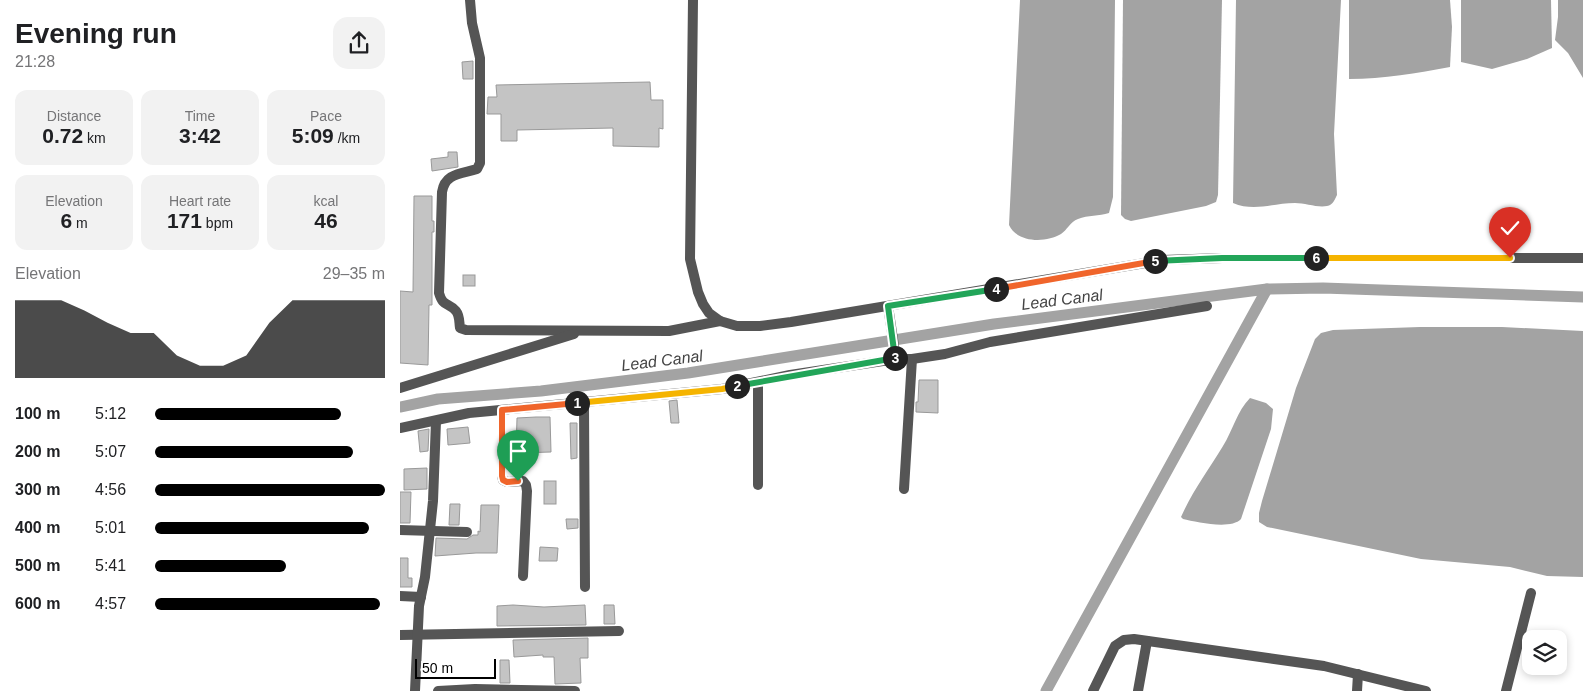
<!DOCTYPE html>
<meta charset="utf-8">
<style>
body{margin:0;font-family:Helvetica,sans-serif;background:#f2f2f2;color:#202124;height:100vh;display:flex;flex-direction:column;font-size:19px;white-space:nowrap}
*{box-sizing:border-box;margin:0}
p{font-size:16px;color:#757577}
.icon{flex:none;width:28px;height:28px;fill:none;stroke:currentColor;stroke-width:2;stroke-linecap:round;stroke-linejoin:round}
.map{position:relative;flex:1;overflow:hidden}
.sheet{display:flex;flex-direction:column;background:#fff;width:400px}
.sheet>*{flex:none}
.fabs{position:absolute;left:1122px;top:630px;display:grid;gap:10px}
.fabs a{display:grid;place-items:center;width:45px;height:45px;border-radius:10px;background:#fff;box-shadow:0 2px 8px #0003;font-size:25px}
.scale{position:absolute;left:15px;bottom:12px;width:81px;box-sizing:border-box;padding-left:5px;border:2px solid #000;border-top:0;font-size:14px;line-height:18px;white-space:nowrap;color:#000;-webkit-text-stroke:4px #fff;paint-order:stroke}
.pin{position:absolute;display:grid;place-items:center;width:42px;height:42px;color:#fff;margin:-51px -21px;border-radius:50% 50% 50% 0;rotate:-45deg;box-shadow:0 0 5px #0007}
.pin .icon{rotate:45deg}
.km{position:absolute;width:25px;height:25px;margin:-12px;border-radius:50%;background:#222;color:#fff;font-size:14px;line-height:25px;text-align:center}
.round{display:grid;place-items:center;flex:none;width:52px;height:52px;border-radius:15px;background:#f2f2f2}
.overview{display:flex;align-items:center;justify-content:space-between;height:85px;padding:0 15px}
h1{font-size:28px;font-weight:700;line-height:38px}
.metrics{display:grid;grid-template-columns:repeat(3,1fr);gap:8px;height:85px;padding:5px 15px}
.metrics div{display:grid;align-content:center;border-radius:12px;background:#f2f2f2;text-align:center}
.metrics b{font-size:21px;font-weight:700}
.metrics small{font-size:14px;font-weight:400}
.metrics p{font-size:14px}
.chart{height:140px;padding:10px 15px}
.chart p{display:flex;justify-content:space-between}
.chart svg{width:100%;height:90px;margin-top:5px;fill:#000;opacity:.7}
ul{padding:0 15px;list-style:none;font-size:16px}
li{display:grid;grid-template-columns:80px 60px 1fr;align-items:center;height:38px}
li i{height:12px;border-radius:6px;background:#000}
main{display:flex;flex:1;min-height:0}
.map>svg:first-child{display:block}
.water{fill:#a3a3a3}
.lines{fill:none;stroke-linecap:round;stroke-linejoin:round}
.canal{stroke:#a3a3a3;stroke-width:11}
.building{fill:#c4c4c4;stroke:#999}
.minor{stroke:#555;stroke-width:10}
.split-1-casing{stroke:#fff;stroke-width:10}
.split-2-casing{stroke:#fff;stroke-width:10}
.split-3-casing{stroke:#fff;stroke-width:10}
.split-4-casing{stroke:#fff;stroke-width:10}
.split-5-casing{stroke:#fff;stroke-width:10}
.split-6-casing{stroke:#fff;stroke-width:10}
.split-7-casing{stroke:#fff;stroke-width:10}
.split-1{stroke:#f0652b;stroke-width:6}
.split-2{stroke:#f5b400;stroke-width:6}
.split-3{stroke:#22a559;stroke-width:6}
.split-4{stroke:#22a559;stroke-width:6}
.split-5{stroke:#f0652b;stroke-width:6}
.split-6{stroke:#22a559;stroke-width:6}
.split-7{stroke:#f5b400;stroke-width:6}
.labels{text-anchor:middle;stroke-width:5;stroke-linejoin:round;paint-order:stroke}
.water-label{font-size:16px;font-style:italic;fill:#444;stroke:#fff}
</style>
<main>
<section class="sheet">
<div class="overview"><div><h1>Evening run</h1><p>21:28</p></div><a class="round"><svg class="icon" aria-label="share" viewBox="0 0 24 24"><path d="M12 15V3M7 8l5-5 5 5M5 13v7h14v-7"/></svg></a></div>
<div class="metrics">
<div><p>Distance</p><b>0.72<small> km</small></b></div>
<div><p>Time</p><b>3:42</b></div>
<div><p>Pace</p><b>5:09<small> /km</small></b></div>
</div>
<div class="metrics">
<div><p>Elevation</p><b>6<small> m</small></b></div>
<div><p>Heart rate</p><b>171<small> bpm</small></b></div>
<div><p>kcal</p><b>46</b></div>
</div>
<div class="chart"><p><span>Elevation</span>29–35 m</p>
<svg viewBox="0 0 160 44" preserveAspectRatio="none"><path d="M0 44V6L10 6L20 6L30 11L40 17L50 22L60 22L70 33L80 38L90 38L100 33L110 17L120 6L130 6L140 6L150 6L160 6V44z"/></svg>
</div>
<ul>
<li><b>100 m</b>5:12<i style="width:81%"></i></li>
<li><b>200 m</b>5:07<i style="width:86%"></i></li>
<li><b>300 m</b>4:56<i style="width:100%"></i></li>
<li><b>400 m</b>5:01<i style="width:93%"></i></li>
<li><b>500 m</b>5:41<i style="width:57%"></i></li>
<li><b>600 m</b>4:57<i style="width:98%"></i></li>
</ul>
</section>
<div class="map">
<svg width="1183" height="691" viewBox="0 0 1183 691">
<rect width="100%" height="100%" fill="#fff"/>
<g class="water">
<path d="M620 0H715L713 197 709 213C699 216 688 215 678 219 670 222 667 230 661 234 646 243 617 243 609 225Z"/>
<polygon points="723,0 822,0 818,195 816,202 806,206 731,221 725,219 721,215"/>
<path d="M836 0H941L934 134 937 195C935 199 933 205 927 206 918 208 905 203 895 203 874 203 854 212 833 203Z"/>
<path d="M949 0H1050L1052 27 1050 67C1017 73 984 79 949 79Z"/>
<polygon points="1061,0 1151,0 1152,48 1127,59 1092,69 1061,62"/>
<polygon points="1158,0 1183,0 1183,78 1168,53 1155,40 1158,17"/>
<polygon points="1020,327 1102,327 1183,331 1183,577 1147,576 1110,567 1021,559 867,527 859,522 859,513 862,501 896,388 915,339 921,333 933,330"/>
<path d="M850 398 866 403 873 409 871 429 841 519C831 530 796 522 783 519L781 517C793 490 808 471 823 446 833 430 837 411 850 398Z"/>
</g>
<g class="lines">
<g class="canal">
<polyline points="0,407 38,399 141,391 288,373 594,324 867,289 923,288 1183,297"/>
<polyline points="646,691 867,289"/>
</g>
</g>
<g class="building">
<polygon points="73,61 73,79 63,79 62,62"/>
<polygon points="250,82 251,100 263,100 263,129 259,128 259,147 213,146 213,128 117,130 117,141 101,141 101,114 87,114 88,97 97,97 96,85"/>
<polygon points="48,152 57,152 58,167 32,171 31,159 48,157"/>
<polygon points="14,196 32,196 32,221 34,221 34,232 32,232 32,305 29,305 28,365 0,363 0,291 13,292"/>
<rect x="63" y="275" width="12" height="11"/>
<polygon points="519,380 538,380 538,413 516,412 516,402 518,402"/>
<polygon points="277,400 279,423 271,423 269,401"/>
<polygon points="136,417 150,417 151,452 116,453 117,418"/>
<polygon points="170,423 177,423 177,458 171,459"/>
<polygon points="68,427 70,443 48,445 47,429"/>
<polygon points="29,429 28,451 20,452 18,431"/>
<polygon points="27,468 27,489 4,490 4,469"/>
<rect x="144" y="481" width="12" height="23"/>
<polygon points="0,492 11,492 10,523 0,523"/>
<polygon points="50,504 60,504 59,525 49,525"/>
<polygon points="81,505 99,505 97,553 76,553 35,556 36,538 67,539 73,535 78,535 78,531 80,532"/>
<polygon points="166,519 178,519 178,528 167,529"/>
<polygon points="140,547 158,548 157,561 139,561"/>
<polygon points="0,558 8,558 8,578 12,578 12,587 0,587"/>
<polygon points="113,605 144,607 185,605 186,625 97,626 97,606"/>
<polygon points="204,605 214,605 215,624 204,624"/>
<polygon points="188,638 188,658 180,658 181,683 155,684 154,657 143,657 143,655 114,657 113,640"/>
<polygon points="100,660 109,660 110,683 100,683"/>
</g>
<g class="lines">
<g class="minor">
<path d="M70 0 72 23 80 58V163L77 169C61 174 45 173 42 192L39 293C43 307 48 302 56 311 60 316 59 322 60 328L66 330 269 331 320 321"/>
<polyline points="293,0 290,259 298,292 303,304 309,313 320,321 337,326 360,326 391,322 763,260 822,258 1183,258"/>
<polyline points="488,306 496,359"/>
<polyline points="0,388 174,334"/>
<polyline points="184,403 185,587"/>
<polyline points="102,410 102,476 103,480 107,482 123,481 126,485 127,491 123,576"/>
<polyline points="0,428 69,413 322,389 390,375 496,359 512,359 545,354 590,342 807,306"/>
<polyline points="358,485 358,382"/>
<polyline points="504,489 512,359"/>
<polyline points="0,530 67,532"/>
<polyline points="0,596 21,597"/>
<polyline points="0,635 219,631"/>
<polyline points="15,691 19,606 25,577 33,501 36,421"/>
<polyline points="38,691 75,689 175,691"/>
<polyline points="693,691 715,646 724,640 734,639 924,666 1026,691"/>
<polyline points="738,691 747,641"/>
<polyline points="957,691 958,674"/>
<polyline points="1106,691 1131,593"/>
</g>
</g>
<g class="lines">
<defs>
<polyline id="split-1" points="118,481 107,482 103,480 102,476 102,410 177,403"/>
<polyline id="split-2" points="177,403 322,389 337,386"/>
<polyline id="split-3" points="337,386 495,358"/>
<polyline id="split-4" points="495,358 488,306 596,289"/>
<polyline id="split-5" points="596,289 755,261"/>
<polyline id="split-6" points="755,261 822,258 916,258"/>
<polyline id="split-7" points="916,258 1110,258"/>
</defs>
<use href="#split-1" class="split-1-casing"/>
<use href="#split-2" class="split-2-casing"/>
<use href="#split-3" class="split-3-casing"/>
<use href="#split-4" class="split-4-casing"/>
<use href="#split-5" class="split-5-casing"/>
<use href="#split-6" class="split-6-casing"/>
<use href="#split-7" class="split-7-casing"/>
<use href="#split-1" class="split-1"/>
<use href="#split-2" class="split-2"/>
<use href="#split-3" class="split-3"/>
<use href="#split-4" class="split-4"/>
<use href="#split-5" class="split-5"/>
<use href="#split-6" class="split-6"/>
<use href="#split-7" class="split-7"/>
</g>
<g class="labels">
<g class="water-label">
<text transform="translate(662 299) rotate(-7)" y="6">Lead Canal</text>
<text transform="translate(262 360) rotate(-7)" y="6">Lead Canal</text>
</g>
</g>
</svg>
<div class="fabs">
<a><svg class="icon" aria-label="layers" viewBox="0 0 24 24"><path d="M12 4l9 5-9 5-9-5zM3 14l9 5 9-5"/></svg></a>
</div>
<div class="scale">50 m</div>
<div class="pin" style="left:118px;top:481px;background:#1e9e55"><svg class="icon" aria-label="arrive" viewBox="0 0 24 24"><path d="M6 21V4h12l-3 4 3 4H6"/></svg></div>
<div class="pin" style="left:1110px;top:258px;background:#d93025"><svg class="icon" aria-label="check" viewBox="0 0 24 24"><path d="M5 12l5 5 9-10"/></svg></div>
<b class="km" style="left:177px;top:403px">1</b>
<b class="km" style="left:337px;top:386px">2</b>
<b class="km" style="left:495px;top:358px">3</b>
<b class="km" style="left:596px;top:289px">4</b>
<b class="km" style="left:755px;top:261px">5</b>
<b class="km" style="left:916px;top:258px">6</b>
</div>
</main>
